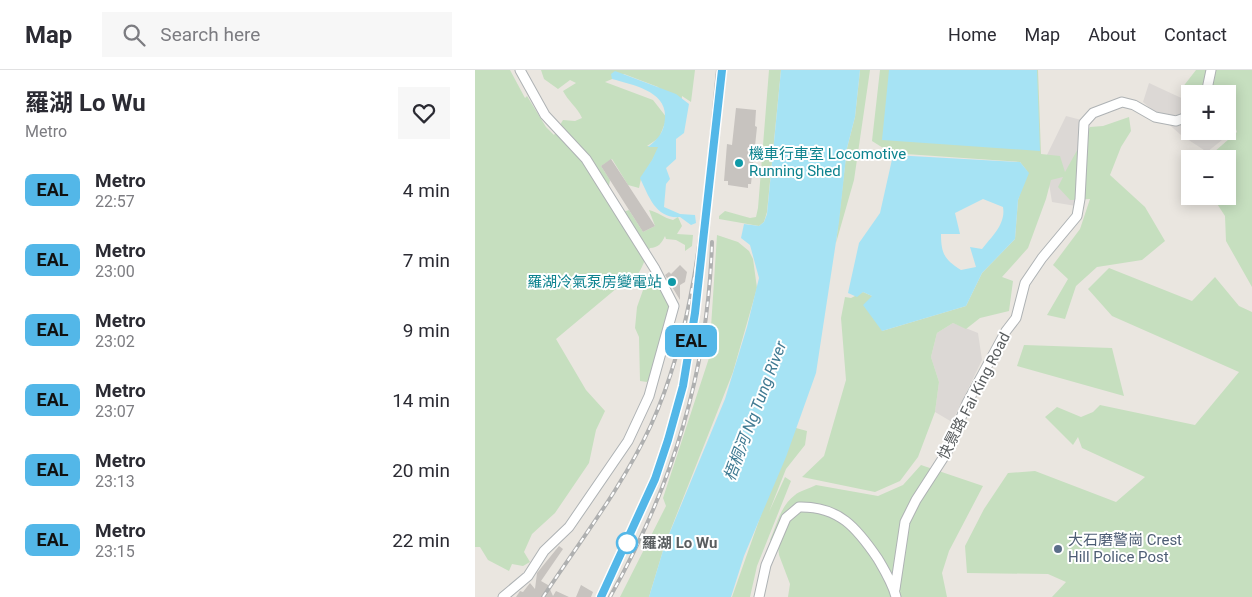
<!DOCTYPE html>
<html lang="en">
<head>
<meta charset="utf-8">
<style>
  :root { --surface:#fff; --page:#f7f7f7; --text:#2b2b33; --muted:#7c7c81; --line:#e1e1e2 }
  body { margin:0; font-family:Roboto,"Noto Sans SC",sans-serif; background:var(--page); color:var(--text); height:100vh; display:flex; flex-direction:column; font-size:19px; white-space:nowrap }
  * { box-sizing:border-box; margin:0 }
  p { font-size:16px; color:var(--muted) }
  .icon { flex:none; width:28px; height:28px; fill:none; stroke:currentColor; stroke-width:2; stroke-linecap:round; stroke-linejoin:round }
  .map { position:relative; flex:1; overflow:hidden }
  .sheet { display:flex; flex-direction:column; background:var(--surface); width:475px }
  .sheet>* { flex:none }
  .badge { padding:0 10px; border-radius:8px; font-size:18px; line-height:32px }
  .controls { position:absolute; left:706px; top:15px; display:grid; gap:10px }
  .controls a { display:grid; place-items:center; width:55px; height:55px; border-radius:0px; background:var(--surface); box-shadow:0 2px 12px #0003; font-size:25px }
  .map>.badge { position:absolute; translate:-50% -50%; box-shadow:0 0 0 2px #fff }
  .round { display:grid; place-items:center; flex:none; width:52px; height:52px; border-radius:0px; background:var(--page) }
  .headline { display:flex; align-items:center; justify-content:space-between; height:85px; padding:0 25px }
  h1 { font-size:24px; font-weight:700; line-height:38px }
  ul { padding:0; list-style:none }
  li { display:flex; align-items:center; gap:15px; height:70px; padding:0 25px }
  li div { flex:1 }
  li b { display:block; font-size:19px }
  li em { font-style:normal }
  li .badge { min-width:55px; font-weight:700; text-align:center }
  header { display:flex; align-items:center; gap:30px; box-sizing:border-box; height:70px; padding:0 25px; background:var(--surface); border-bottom:1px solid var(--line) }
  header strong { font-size:24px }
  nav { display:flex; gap:28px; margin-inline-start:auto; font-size:18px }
  .search { width:350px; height:45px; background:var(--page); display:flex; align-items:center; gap:12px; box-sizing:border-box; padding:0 18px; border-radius:0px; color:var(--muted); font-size:19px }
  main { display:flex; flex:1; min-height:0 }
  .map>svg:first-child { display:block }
  .industrial { fill:#dcd8d5 }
  .green { fill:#c6dfbf }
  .water { fill:#a6e3f4; fill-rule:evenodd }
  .building { fill:#c7c3bf }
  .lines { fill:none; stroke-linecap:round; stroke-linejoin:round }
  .street-casing { stroke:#aeb2b4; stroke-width:11 }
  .street { stroke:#fff; stroke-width:9 }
  .rail-casing { stroke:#afb0b0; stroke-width:4 }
  .rail { stroke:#fff; stroke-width:2; stroke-dasharray:5.5; stroke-linecap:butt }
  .line-casing { stroke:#fff; stroke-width:11 }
  .line { stroke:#53b7e8; stroke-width:8 }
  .culture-dot { fill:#0f9aa8; stroke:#fff; stroke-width:2 }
  .stop-dot { fill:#fff; stroke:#53b7e8; stroke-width:2.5 }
  .service-dot { fill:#5c6f8a; stroke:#fff; stroke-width:2 }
  .labels { text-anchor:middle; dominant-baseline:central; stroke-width:4; stroke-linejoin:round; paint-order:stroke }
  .culture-label { font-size:15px; fill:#0d838f; stroke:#fff; text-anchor:start }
  .street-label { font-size:15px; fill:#595d5f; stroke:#fff }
  .service-label { font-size:15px; fill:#4e5e75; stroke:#fff; text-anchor:start }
  .stop-label { font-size:15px; font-weight:bold; fill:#595d5f; stroke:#fff; text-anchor:start }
  .water-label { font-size:16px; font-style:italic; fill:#417b93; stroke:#fff }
</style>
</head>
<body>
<header>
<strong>Map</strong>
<div class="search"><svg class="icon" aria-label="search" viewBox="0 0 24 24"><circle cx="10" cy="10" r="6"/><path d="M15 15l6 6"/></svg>Search here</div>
<nav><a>Home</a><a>Map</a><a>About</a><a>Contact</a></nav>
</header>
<main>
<section class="sheet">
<div class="headline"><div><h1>羅湖 Lo Wu</h1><p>Metro</p></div><a class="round"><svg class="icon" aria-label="heart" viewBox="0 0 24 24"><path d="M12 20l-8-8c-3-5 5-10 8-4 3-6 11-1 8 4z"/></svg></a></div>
<ul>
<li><span class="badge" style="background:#53b7e8;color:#111">EAL</span><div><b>Metro</b><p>22:57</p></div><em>4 min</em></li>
<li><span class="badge" style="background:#53b7e8;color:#111">EAL</span><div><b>Metro</b><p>23:00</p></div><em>7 min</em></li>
<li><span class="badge" style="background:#53b7e8;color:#111">EAL</span><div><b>Metro</b><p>23:02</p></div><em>9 min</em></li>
<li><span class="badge" style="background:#53b7e8;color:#111">EAL</span><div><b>Metro</b><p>23:07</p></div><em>14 min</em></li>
<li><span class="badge" style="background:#53b7e8;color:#111">EAL</span><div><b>Metro</b><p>23:13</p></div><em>20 min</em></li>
<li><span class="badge" style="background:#53b7e8;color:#111">EAL</span><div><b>Metro</b><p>23:15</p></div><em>22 min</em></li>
</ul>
</section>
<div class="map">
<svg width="777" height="527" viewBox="0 0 777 527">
  <rect width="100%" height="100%" fill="#eae6e0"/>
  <path class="industrial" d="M674 13 715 32V61H751L752 66 732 82 706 65 668 32Z
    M591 46 614 52 607 137 577 132 570 89Z
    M478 253 503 263 507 290 477 352 460 342 464 312 456 287 462 263Z"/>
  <path class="green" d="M0 0H35L50 28 52 26 71 57 79 65 88 50 100 51 107 48C102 37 93 31 88 21L101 13 95 10 83 19 69 9 66 0H220L216 32 207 26 205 47 183 17 149 4 130 12 178 30 192 48 184 68 172 76 185 77 166 109 164 118 153 115 137 89 126 96 135 110 133 121 145 143 154 140 168 162 180 156 174 140C183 142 189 148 198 150L203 147 207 156 202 164 218 165 217 176 210 181V175L201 170 191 169 190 166C187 173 183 178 175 178 168 192 166 207 152 214L148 213 81 269 111 320 130 341 121 360 114 393 80 443 57 464 49 482 55 492 48 496 37 494 34 501 13 490 5 477H0Z
    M294 0H306L292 142 289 152 284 156 244 149V146L250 141 275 148 281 147 283 138Z
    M385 0H395L379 110 361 173 372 78 380 47Z
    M405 0H563L566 84 585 86 590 102 615 57 628 56 654 47 656 61 646 77 635 105 670 137 690 171 667 190 622 197 601 216 590 249 572 245 593 209 578 195 605 159 615 129 595 130 583 117 588 107 576 110 571 129 553 178 527 207 538 211 534 241 505 248 491 259 478 253 462 263 456 287 464 312 460 342 443 387 425 411 400 422 327 407 349 386 371 310 366 248 370 227 376 228 388 222 397 226 407 261 491 236 507 203 540 169 543 130 552 101 545 92 416 83 397 71Z
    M721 0H777V217L751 171 750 146 737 126H752V89H731L762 62 753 36 752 24H723L707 18Z
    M242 165 263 172 274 181 278 189 282 218 258 302 190 474 174 527H145L191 436 188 428 234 288Z
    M634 198 717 231 740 207 764 236 777 242V527H577L591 512 573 504 492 503 490 476 509 439 533 403 560 401 641 432 670 407 607 378 603 367 598 375 570 347 582 337 606 347 618 342 625 335 720 355 764 302 637 246 613 219Z
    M178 202 195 237 182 298 172 312 165 311 164 267 160 258 162 237 173 206Z
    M549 275 637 278 649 326 542 296Z
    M321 358 332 361 330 375 311 399 294 442 310 407 316 411 282 496 275 527H257L294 422Z
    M446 395 508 416 474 481 467 503 472 527H313L315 514 304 485 303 476 295 470C302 454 306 435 320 425 323 422 335 418 341 415L403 426 428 415Z"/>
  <path class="water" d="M306 0H385L380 47 372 78 364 152 341 303 311 387 269 486 256 527H174L190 474 250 329 272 257 284 208 275 175 266 168 269 154 284 156 289 152 292 144Z
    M414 0H562L565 81 407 70Z
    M140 1 201 24 214 34 209 63 201 69V89L191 98 195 109 191 114 189 137 205 144 220 145 221 153 216 155 205 147C181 149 174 127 165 108L177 90 183 77H173C184 68 189 62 190 48 192 21 158 15 137 9L136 4Z
    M418 85 545 92 554 103 543 130 540 169 507 203 491 236 407 261 388 235 397 226 388 222 382 227 373 223 384 173 405 143ZM508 129 528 137C531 154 517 166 507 179L495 177 501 197 486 200C470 190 466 184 466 164H485L480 143Z"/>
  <path class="building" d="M261 38 281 40 280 56 282 57 276 114H273V118L253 115V111H249L252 74 257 75Z
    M136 89 180 156 168 162 126 96Z
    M205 195 212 202 210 212 205 215V230L190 205 194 202 196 204Z
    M84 476 88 479 66 511 73 515 78 526 81 521 94 527H41L45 521 48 522 55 513 60 519 62 503Z
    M106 515 118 522 116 527H101Z"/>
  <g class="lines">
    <g class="street-casing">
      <path id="street" d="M731 24 736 0
        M420 519 430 452 441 430 472 382 492 333 531 261 541 248 550 213 567 188 602 146 605 129 609 53 618 43 647 32 659 35 680 47 701 51 715 46
        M28 527 53 506 69 481 94 457 153 371 174 326 199 236 180 199 111 89 70 45 45 0
        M284 527 291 495 311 448 324 437C364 436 382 458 403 489 410 501 418 514 421 527"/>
    </g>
    <use href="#street" class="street"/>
    <g class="rail-casing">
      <path id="rail" d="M68 527C105 471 148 416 176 355 225 248 231 115 243 0
        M126 527C147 485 168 442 184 398 206 335 219 270 225 204
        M135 527C198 415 233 301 237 172"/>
    </g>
    <use href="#rail" class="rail"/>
  </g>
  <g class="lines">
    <g class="line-casing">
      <path id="line" d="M126 527 180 409 193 370 208 316 220 243 247 0"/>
    </g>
    <use href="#line" class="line"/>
  </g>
  <g class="culture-dot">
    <circle cx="264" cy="93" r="5"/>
    <circle cx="197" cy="212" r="5"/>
  </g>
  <circle class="stop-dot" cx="152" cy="473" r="10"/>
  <circle class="service-dot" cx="583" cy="479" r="5"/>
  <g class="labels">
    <g class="culture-label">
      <text x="274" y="84">機車行車室 Locomotive<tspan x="274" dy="17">Running Shed</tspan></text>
      <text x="187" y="212" text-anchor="end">羅湖冷氣泵房變電站</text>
    </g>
    <g class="street-label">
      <text transform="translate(499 326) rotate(-63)">快景路 Fai King Road</text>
    </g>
    <g class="service-label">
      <text x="593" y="470">大石磨警崗 Crest<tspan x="593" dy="17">Hill Police Post</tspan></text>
    </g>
    <g class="stop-label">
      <text x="167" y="473">羅湖 Lo Wu</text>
    </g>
    <g class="water-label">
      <text transform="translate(280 341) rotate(-69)">梧桐河 Ng Tung River</text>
    </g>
  </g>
</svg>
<div class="controls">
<a>+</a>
<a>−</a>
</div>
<b class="badge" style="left:216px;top:271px;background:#53b7e8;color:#111">EAL</b>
</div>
</main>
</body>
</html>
